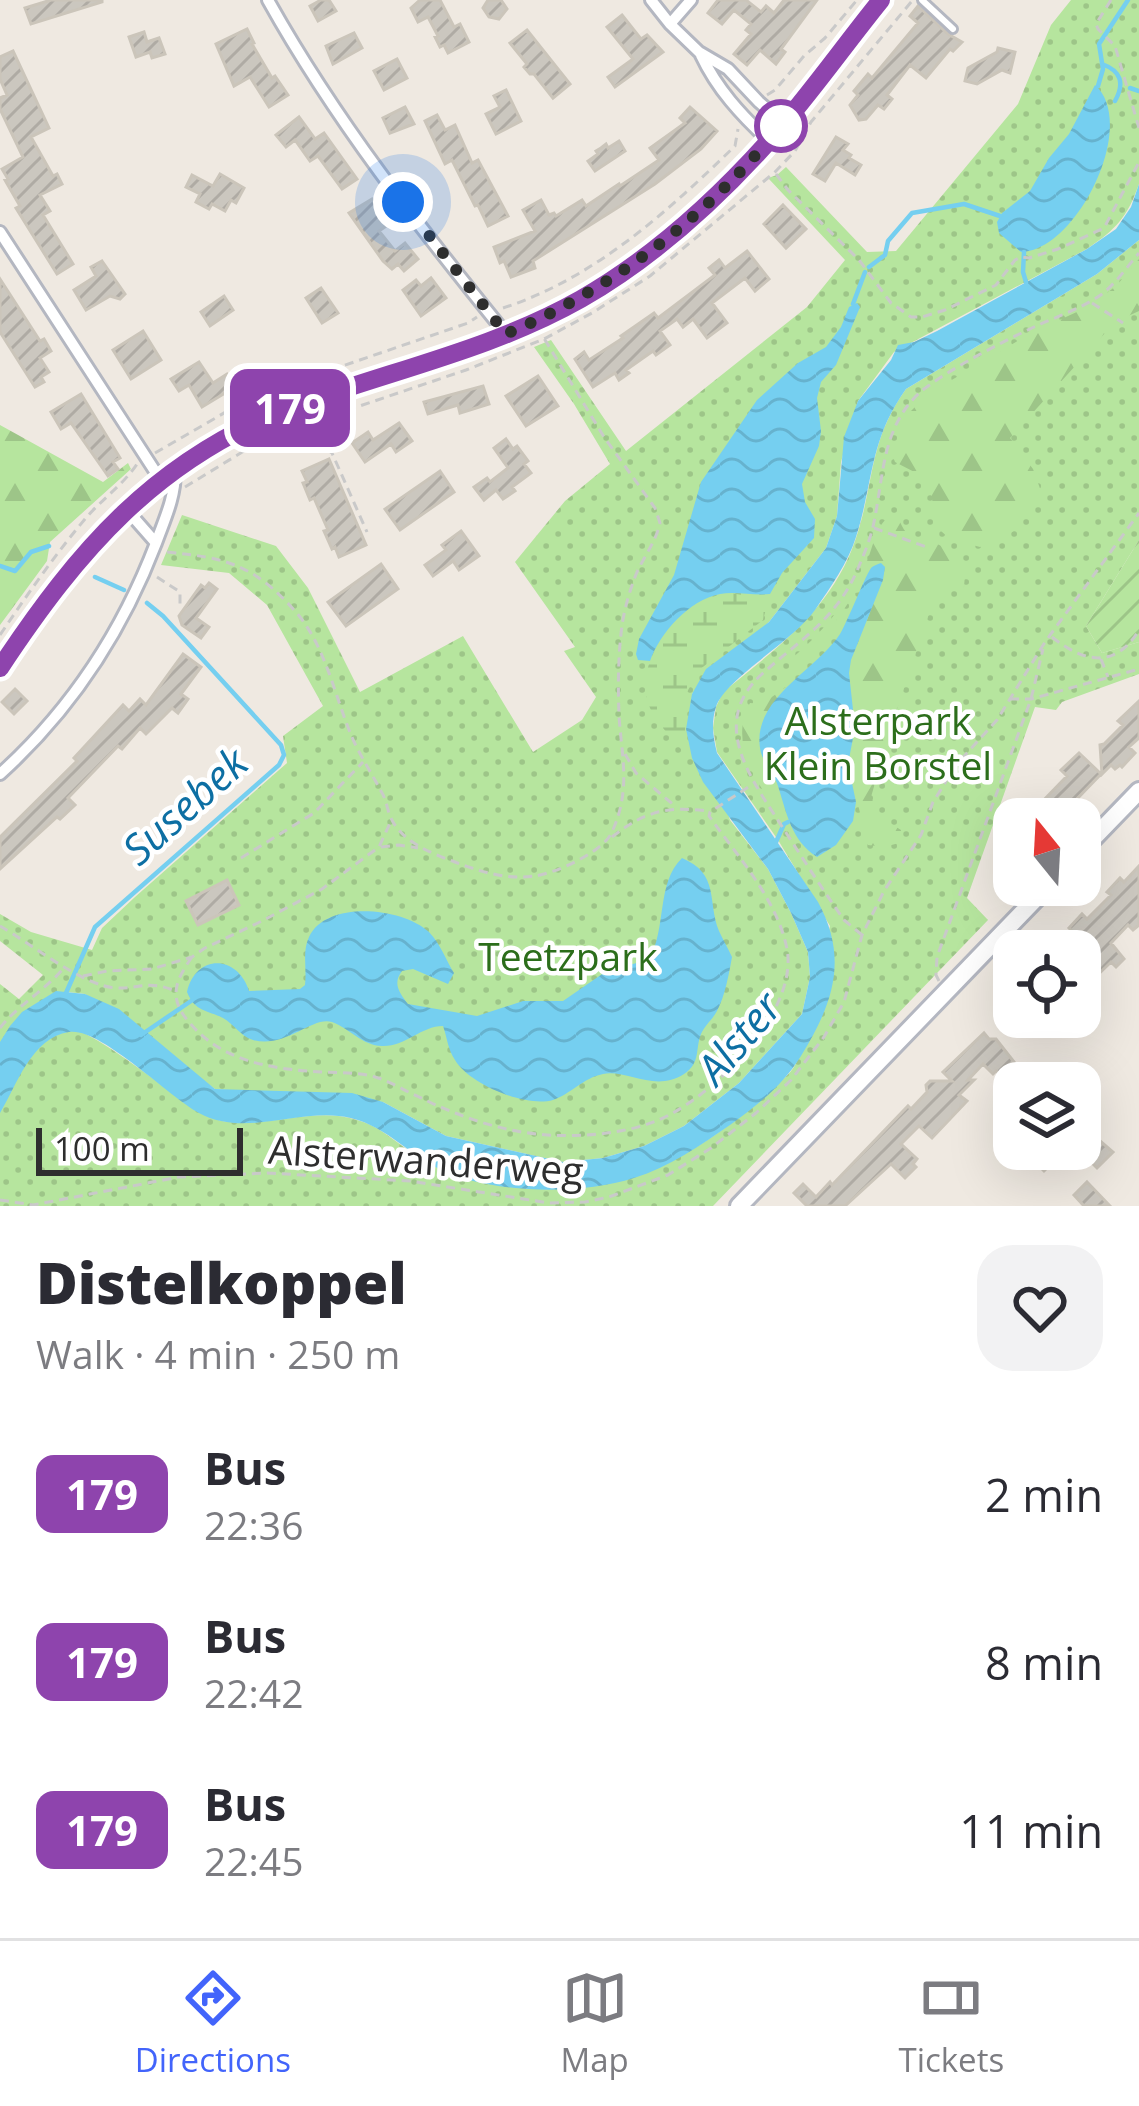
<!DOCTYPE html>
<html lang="en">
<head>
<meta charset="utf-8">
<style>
  :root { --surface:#fff; --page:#f2f2f3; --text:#2b2b33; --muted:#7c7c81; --line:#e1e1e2; --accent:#4264fb }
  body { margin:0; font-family:"Open Sans",sans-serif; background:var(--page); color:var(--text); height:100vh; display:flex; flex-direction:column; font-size:45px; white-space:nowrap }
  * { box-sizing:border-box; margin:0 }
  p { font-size:39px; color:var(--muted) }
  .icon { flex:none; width:66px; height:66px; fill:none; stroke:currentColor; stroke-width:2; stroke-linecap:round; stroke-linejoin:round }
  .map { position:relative; height:1206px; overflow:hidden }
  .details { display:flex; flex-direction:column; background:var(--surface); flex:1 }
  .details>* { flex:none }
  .badge { padding:0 24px; border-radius:18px; font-size:42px; line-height:78px }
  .needle { width:78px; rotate:342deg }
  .controls { position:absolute; left:993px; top:798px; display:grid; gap:24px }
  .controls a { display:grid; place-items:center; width:108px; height:108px; border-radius:24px; background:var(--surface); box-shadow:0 12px 48px #0002; font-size:60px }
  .scale { position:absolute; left:36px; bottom:30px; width:207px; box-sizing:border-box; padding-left:12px; border:6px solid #2e2e2e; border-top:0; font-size:33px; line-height:42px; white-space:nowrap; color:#2e2e2e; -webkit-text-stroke:9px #fff; paint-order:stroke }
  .you { position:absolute; width:60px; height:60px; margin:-30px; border:9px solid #fff; border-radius:50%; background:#1a73e8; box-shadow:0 0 0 18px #1a73e833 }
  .map>.badge { position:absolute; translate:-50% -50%; box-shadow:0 0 0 6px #fff }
  .round { display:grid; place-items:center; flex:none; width:126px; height:126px; border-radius:36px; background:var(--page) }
  .overview { display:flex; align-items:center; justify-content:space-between; height:204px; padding:0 36px }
  h1 { font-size:57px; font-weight:800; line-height:90px }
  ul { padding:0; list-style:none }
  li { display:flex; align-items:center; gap:36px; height:168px; padding:0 36px }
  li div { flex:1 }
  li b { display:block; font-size:45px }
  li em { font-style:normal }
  li .badge { min-width:132px; font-weight:700; text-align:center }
  .tab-bar { display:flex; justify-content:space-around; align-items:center; height:168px; border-top:3px solid var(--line); background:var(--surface); font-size:33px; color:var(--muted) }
  .tab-bar a { display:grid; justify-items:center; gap:6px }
  .tab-bar .active { color:var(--accent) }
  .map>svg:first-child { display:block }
  .grass { fill:url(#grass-dots) }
  .forest { fill:url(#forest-firs) }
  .wetland { fill:url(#wetland-marsh) }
  .garden { fill:url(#garden-furrows) }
  .water { fill:url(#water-waves) }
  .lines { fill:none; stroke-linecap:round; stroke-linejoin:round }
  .stream { stroke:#75cff0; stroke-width:4.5 }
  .building { fill:url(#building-hatch); stroke:#cbc5ba; stroke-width:3 }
  .service-casing { stroke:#b4b7c1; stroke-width:12 }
  .minor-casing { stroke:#b4b7c1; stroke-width:16 }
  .secondary-casing { stroke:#b4b7c1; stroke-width:22 }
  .path { stroke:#c9c9c9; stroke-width:3; stroke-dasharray:9 6; stroke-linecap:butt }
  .service { stroke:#fff; stroke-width:6 }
  .minor { stroke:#fff; stroke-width:10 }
  .secondary { stroke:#fff; stroke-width:16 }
  .line-casing { stroke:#fff; stroke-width:27 }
  .line { stroke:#8e44ad; stroke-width:18 }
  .walk { stroke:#2e2e2e; stroke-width:12; stroke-dasharray:0 21.6 }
  .stop-dot { fill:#fff; stroke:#8e44ad; stroke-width:6 }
  .labels { text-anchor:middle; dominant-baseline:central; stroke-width:9; stroke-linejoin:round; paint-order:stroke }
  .park-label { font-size:39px; fill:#2c6e1b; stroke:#fff }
  .street-label { font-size:39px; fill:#2e2e2e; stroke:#fff }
  .water-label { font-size:42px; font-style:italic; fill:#0d6fa3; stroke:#fff }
</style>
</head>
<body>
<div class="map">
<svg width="1139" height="1206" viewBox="0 0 1139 1206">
  <defs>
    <pattern id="grass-dots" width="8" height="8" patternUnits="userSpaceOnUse" patternTransform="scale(3)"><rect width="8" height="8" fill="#b6e59e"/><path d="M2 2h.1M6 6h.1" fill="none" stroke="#9dc588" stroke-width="1.8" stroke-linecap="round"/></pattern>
    <pattern id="forest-firs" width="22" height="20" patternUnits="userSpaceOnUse" patternTransform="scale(3)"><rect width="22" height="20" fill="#b6e59e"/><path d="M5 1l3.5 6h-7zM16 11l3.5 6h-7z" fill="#9dc588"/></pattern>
    <pattern id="wetland-marsh" width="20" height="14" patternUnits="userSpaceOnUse" patternTransform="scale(3)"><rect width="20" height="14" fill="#b6e59e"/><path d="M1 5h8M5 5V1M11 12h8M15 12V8" fill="none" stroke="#9dc588"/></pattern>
    <pattern id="garden-furrows" width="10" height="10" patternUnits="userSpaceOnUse" patternTransform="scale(3)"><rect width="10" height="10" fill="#b6e59e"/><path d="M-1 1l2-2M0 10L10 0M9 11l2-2" fill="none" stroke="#9dc588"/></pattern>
    <pattern id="water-waves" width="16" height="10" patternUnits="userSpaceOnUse" patternTransform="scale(3)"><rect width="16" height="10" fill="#75cff0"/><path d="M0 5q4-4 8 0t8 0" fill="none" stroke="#66b2ce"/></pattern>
    <pattern id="building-hatch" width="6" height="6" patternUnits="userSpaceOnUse" patternTransform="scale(3)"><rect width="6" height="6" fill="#cbc7bf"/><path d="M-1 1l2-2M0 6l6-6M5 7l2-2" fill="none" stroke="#afaba4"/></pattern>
  </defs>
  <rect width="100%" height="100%" fill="#efe9e1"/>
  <path class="grass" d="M1071 0H1139V184C1127 218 1116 229 1087 249L894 352 858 401 841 462 837 516 826 548 769 622 692 694 730 820 768 869 791 913 808 952 810 977 802 1014 739 1083 684 1126 644 1146 603 1158 563 1162 446 1136 383 1102 215 1089 85 994 67 992 84 1033C122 1053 154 1081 190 1104 200 1111 210 1118 222 1121 267 1129 312 1106 357 1120 379 1126 393 1140 411 1152 431 1166 454 1176 477 1181 585 1206 682 1172 761 1098 771 1089 787 1078 794 1067 800 1058 801 1042 803 1031 812 996 821 961 830 926L778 840 717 752 713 728 716 707 723 692C777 648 833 608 856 538 875 481 868 442 906 389L1097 274 1139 240V540L1086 626 1102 653 1139 642V674L1062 702 1056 710 1035 707 967 898 988 920 713 1206H0V984L19 999 43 975 0 941V914L31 932 92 950 102 928 135 897 287 763 283 736 323 706 267 605 229 573 161 565 182 515 276 546 308 588 360 692 463 636 533 752 582 720 596 697 564 651 575 647 515 562 565 501 610 464 574 404 534 347 551 340 626 451 807 307 845 260 768 178 777 175 786 167 867 252 896 251 1018 104 1051 25Z"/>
  <path class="forest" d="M1139 259V311L1115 322 1010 438 1033 469 1042 494 1015 530 999 541 980 547 950 539 941 531 934 519 931 486 924 477 895 462 892 454 906 416 928 394 1031 333 1092 305 1117 285Z
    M0 425 103 482 128 463 131 469 50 542 47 561 0 625Z
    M887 518 900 522C910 544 917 537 937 544 948 548 957 555 966 562L964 587 936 593 893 721 871 797 880 817 901 830 899 843 884 847 868 845 848 764 855 728 849 672 851 660 883 580 885 567 881 563 869 570 861 592 855 593 825 637 800 659H791C821 634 845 605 863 570 872 554 874 530 887 518Z
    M800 677 785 690 766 763 777 780 787 816H780C757 782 728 744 750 703L762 704Z"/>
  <path class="wetland" d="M730 593 749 596 770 594 763 620 699 670 686 694 685 731 689 748 681 749C671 736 652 719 648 702 634 657 684 597 730 593Z"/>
  <path class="garden" d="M1139 540V642L1102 653 1086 626Z"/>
  <path class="water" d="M1095 85C1139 124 1077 251 1021 252L999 233 997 222 1002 213 1030 191 1049 158 1069 134Z
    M1139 184V240L1097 274 906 389C869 441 874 480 856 537 848 563 830 588 815 610 793 641 724 680 716 707 711 722 713 737 717 753L818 902C849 959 833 1004 801 1056 783 1085 758 1105 730 1125 701 1145 669 1167 634 1178 581 1195 498 1194 446 1172 412 1158 388 1127 351 1118 301 1106 247 1139 199 1113 168 1096 100 1027 69 1032 31 1038 17 1085 0 1113V1042L10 1026 22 1012 56 991 85 994 119 1009 215 1089 352 1093 383 1102 446 1136 563 1162 603 1158 644 1146 684 1126 739 1083 802 1014 810 977 808 952 791 913 768 869 703 782 692 758 686 729 692 694 706 669 769 622 826 548 837 516 844 437 858 401 891 360 898 345 914 342 937 331 1087 249 1116 229 1131 207Z
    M857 303 860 307 836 365 821 382 817 398 821 431 819 446 802 484 805 502 815 519 814 538 782 573 770 594C754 596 736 591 720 594 689 600 660 633 650 661L638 660 636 654 639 639 674 575 701 482 757 400 798 363 826 347 841 327 849 307Z
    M881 563 885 567 883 580 851 660 849 673 855 728 848 764 856 802 853 821 836 845 817 857C791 840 787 814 778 786 774 774 765 765 761 753 748 700 816 671 840 634 848 621 867 571 872 567 875 565 878 564 881 563Z
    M682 858C720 874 707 901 719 931 723 940 728 948 732 957 729 974 725 996 717 1011 713 1019 705 1025 701 1034 695 1049 701 1063 684 1074 655 1093 626 1069 603 1074 583 1078 571 1094 553 1100 526 1108 469 1084 455 1060 448 1050 447 1037 443 1026 421 1026 405 1047 382 1046 363 1046 349 1028 332 1022 312 1016 285 1049 253 1040 240 1036 234 1024 223 1018 207 1010 195 1012 187 992 196 953 238 955 249 991L300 989 305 985C307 969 302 951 309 937 326 900 402 907 429 932 440 943 446 960 454 973L448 984 413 969 402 971C392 984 400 993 408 1004L477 1016 523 1001H563L608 970 649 960C667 928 656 883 682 858Z"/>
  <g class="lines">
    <path class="stream" d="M1102 64C1121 71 1125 83 1115 101
      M1098 86 1103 69 1099 44 1128 0
      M1130 88 1139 91
      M1024 252 1023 272 1026 282
      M869 267 885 255 888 241 912 213 964 204 1000 216
      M853 304 865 272
      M0 566 15 571 31 552 49 546
      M95 577 124 590
      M776 842 784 824 788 822
      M66 993 95 927 279 765 284 755 281 745 163 616 147 603
      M141 1035 191 1001"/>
  </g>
  <path class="building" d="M51 0H102V2L31 24 25 8Z
    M321 0H329L336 11 318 21 310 6Z
    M420 0H440L454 27 460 24 469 42 448 53 444 45 440 47 435 37 438 36 428 17 418 22 411 8Z
    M488 0H501L507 9 499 19 489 17 483 8Z
    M718 0H746L761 12 766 6 774 13 784 0H817L781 49 785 52 776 64 760 50 747 65 734 54 751 34 746 30 751 24 734 10 722 24 708 13Z
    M918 6 948 34 962 42 953 51 950 49 926 78 910 65 887 95 892 99 884 109 878 105 866 119 859 120 850 105 858 95 854 91 868 74 872 78 918 23 910 16Z
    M622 15 641 39 647 35 663 52 615 87 608 77 633 59 607 27Z
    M247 29 254 43 252 44 272 78 275 76 288 95 269 107 250 77 234 86 216 44Z
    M527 30 570 84 553 98 534 74H530L524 67 527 64 510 43Z
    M144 32 147 42 159 38 165 54 152 58 150 52 136 57 129 37Z
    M354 33 362 48 333 64 326 46Z
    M998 48 1015 52 1010 73 1002 70 977 84 965 81 968 68 997 52Z
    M13 51 49 128 31 137 53 176 57 174 62 184 40 195 50 211 43 215 73 264 57 274 16 208 20 206 5 180 8 179 2 169 23 157 0 109V98L7 95 0 79V57Z
    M397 59 407 78 384 90 374 71Z
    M506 90 521 121 496 134 486 114 500 107 494 96Z
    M405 107 414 124 390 133 383 118Z
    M690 107 717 131 701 149 655 184 533 261 535 268 511 277 504 261 500 263 494 247 535 231 523 210 541 200 549 215 554 213 556 216 582 200 586 206 619 184 620 186 659 160 650 148 685 123 680 118Z
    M437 115 445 130 455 125 472 163 478 160 508 216 488 226 478 205 475 206 452 160 445 164 425 121Z
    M299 117 315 139 324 133 357 179 342 189 318 156 310 161 295 140 286 147 276 135Z
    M836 137 848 144 843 150 851 155 849 158 861 165 855 175 836 163 825 181 813 174Z
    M619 141 625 151 595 171 588 161 598 154 596 151 601 148 606 144 608 148Z
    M220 174 244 188 236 203 231 200 225 211 212 204 209 209 196 202 200 194 186 187 192 175 213 186Z
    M372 199 389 224 379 231 395 251 405 243 418 259 404 271 398 264 392 269 383 261 349 213Z
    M783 205 806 229 786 248 764 224Z
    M747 251 769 279 755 291 745 278 712 303 727 323 707 338 693 319 683 327 677 319 660 331 670 345 656 355 653 351 626 370 629 373 619 380 615 373 593 387 575 359 584 352 589 360 623 338 621 336 654 313 658 318 715 275 709 268 719 260 725 268Z
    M102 261 125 294 120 299 110 296 86 310 74 290 96 276 91 267Z
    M431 278 446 298 421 316 403 290 416 280 421 286Z
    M0 279 40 341 44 339 51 351 40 358 49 372 41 377 44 382 35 387 0 332Z
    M321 288 338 313 322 323 306 298Z
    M224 296 233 310 210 326 201 312Z
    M143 331 161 360 131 379 113 350Z
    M199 362 213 383 227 374 235 387 202 407 189 385 179 391 171 379Z
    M538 376 558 406 526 426 506 396Z
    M483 386 489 404 460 413 458 405 428 414 424 402Z
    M81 394 120 458 113 462 118 469 108 476 71 423 61 429 51 412Z
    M399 423 412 441 396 452 391 444 365 462 352 443 368 432 373 440Z
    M506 439 513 449 517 446 528 461 524 464 531 473 512 487 515 491 503 499 496 490 484 500 474 487 487 478 490 482 508 468 494 448Z
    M329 459 366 545 339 557 335 547 332 549 324 531 328 530 314 498 310 500 303 483 307 482 302 471Z
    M440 471 454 492 400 530 385 509Z
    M461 531 479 556 459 570 453 561 433 576 425 565 446 550 442 545Z
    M381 564 398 589 346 626 328 602Z
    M209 583 217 589 196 618 209 627 201 638 182 625 179 616 201 585 205 588Z
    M183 654 201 667 181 694 188 699 178 713 172 708 146 734 140 728 122 749 118 746 68 798 75 805 60 819 57 817 0 869V837L77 761 74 758 123 705 129 711 140 699 146 705Z
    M15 689 27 701 14 714 2 702Z
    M1139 701V738L1129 747 1135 753 1122 767 1120 765 1115 769 1111 765 1102 774 1100 745 1104 744 1123 725 1118 721Z
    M1079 753 1101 774 1074 802 1080 807 1068 819H1043L1036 812V808L1067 776 1061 770Z
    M1139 866V925L1133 930 1128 925 1111 943 1124 959 1116 967 1111 962 1080 992V947L1084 943 1069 928 1082 914 1087 919 1111 895 1107 892 1120 878 1124 882Z
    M227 880 239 905 198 925 186 901Z
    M984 1033 989 1039H996L1014 1062 1001 1075 996 1071 993 1074 983 1064 968 1080H974L959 1095 967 1101 932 1138 919 1126 901 1144 917 1159 913 1164 916 1167 905 1178 891 1164 845 1206H807L794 1193 803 1184 816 1197 830 1182 832 1185 908 1106 911 1109 927 1092 926 1085 930 1081H952L943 1072Z
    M1085 1128 1113 1152 1097 1168 1080 1151V1134Z
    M1047 1149H1066L1044 1171 1035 1162Z
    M1087 1182 1110 1206H1084L1074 1195Z"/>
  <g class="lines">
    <g class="service-casing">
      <path id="service" d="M922 0 953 29"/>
    </g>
    <g class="minor-casing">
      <path id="minor" d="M268 0C335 120 420 228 506 334
        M651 0 670 24 699 52 728 69 759 102 783 123
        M670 24 691 0
        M701 55C717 89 741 115 769 141
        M0 232 160 479
        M127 510 156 543
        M0 774C71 710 122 632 156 543 165 518 175 498 175 471"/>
    </g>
    <g class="secondary-casing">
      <path id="secondary" d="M0 668C79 548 155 461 292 407 388 370 490 349 581 298 708 227 792 111 881 0
        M1080 852 1139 791
        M739 1206 1049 885"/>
    </g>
    <path class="path" d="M1111 0 1096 24 1098 29 1115 46 1139 128
      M767 95 775 90 804 56 825 38 857 0
      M776 174 788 190 859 260 891 303 911 317H922L945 310 996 285 1015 260 1021 257 1029 258 1058 249 1104 228 1139 162
      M1092 303 1123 323
      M503 308C595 278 667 212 735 146L738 129
      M283 440 321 446 332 453 367 532
      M155 453 231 409 284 386 468 323 477 317
      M185 487 244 451 280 433 466 370 544 339 592 313 650 276 775 172 795 151 811 122 912 1
      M874 528 929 548
      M167 552C226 558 253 564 295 611 325 645 334 693 351 735 359 754 371 772 381 791 386 799 387 808 390 816 401 842 431 853 455 862 481 872 507 880 535 876 556 873 603 852 612 832 631 790 622 759 619 716 618 689 618 661 621 634 623 613 629 592 637 572 645 555 656 541 660 523L655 508 604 437 542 335
      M157 577 180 592V609
      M0 635C27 595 54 556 85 519 101 500 123 485 137 464
      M1052 637C1083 662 1115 670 1139 630
      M1101 659 1108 677
      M1010 699H1031L1139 669
      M625 754 636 773 676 807
      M612 837C645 811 667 806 708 811
      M381 847 399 845 418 848
      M241 858 314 813 363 762
      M0 926C30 943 84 987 117 988 140 989 146 980 173 990
      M862 935 844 920C823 890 803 859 783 828 753 781 707 724 762 674 801 639 838 618 859 566 865 552 871 537 874 522 884 474 882 423 924 389 953 367 1002 342 1036 326 1058 316 1083 308 1102 294 1116 283 1127 267 1139 253
      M192 957C175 981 168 998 189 1022 222 1062 272 1069 321 1072 339 1073 358 1072 375 1077 390 1081 403 1090 417 1096 457 1116 502 1132 547 1135 582 1137 623 1134 656 1121 710 1100 799 1013 787 949 777 899 738 857 709 816L710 812 753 784
      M83 976 107 971 152 969 192 957 205 948 262 921 322 889 379 847 391 821
      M939 981 936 975 937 957 1031 699 1043 649
      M0 1028C18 1005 44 991 63 969
      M0 1200 33 1205 179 1177 267 1173 410 1181 549 1203 585 1202 609 1197 668 1175 711 1148 756 1113 791 1080 824 1037 844 1002 862 935 884 891 921 835 933 802 957 764 997 720 1045 642 1139 513"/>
    <use href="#service" class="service"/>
    <use href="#minor" class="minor"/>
    <use href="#secondary" class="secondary"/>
  </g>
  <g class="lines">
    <g class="line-casing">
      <path id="line" d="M0 668C78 550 156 459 292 407 388 371 491 350 581 299 651 259 714 202 768 142 808 97 843 47 881 0"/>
    </g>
    <use href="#line" class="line"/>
    <path class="walk" d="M403 202 506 334C614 288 709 215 783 123L781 126"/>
  </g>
  <circle class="stop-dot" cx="781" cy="126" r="24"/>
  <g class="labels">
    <g class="park-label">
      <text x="878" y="719">Alsterpark<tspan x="878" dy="45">Klein Borstel</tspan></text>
      <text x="568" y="955">Teetzpark</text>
    </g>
    <g class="street-label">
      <text transform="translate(426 1159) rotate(4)">Alsterwanderweg</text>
    </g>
    <g class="water-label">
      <text transform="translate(184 805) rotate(-42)">Susebek</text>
      <text transform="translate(738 1037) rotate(-50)">Alster</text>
    </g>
  </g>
</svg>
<div class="controls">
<a><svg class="needle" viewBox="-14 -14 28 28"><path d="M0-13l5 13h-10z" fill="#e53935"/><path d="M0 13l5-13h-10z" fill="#7c7c81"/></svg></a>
<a><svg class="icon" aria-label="locate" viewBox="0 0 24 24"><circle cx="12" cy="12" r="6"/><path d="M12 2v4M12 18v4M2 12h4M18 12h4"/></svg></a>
<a><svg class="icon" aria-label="layers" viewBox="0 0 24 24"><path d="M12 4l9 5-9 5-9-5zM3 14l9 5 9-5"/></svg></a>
</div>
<div class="scale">100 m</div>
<div class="you" style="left:403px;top:202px"></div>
<b class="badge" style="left:290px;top:408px;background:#8e44ad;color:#fff">179</b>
</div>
<section class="details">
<div class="overview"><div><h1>Distelkoppel</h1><p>Walk · 4 min · 250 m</p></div><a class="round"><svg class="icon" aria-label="heart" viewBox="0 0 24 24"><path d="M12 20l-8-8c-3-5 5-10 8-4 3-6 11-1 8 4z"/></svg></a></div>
<ul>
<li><span class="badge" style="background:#8e44ad;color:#fff">179</span><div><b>Bus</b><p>22:36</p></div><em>2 min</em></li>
<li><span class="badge" style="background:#8e44ad;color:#fff">179</span><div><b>Bus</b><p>22:42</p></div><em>8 min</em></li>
<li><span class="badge" style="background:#8e44ad;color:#fff">179</span><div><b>Bus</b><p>22:45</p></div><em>11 min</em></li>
</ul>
</section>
<nav class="tab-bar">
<a class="active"><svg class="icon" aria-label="directions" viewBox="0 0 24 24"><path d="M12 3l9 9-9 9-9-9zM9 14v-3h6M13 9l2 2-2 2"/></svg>Directions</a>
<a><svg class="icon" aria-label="map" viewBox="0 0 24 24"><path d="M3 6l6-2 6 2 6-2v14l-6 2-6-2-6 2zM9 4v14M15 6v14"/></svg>Map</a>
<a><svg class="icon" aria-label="tickets" viewBox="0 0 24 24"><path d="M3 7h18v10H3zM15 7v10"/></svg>Tickets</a>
</nav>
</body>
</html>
